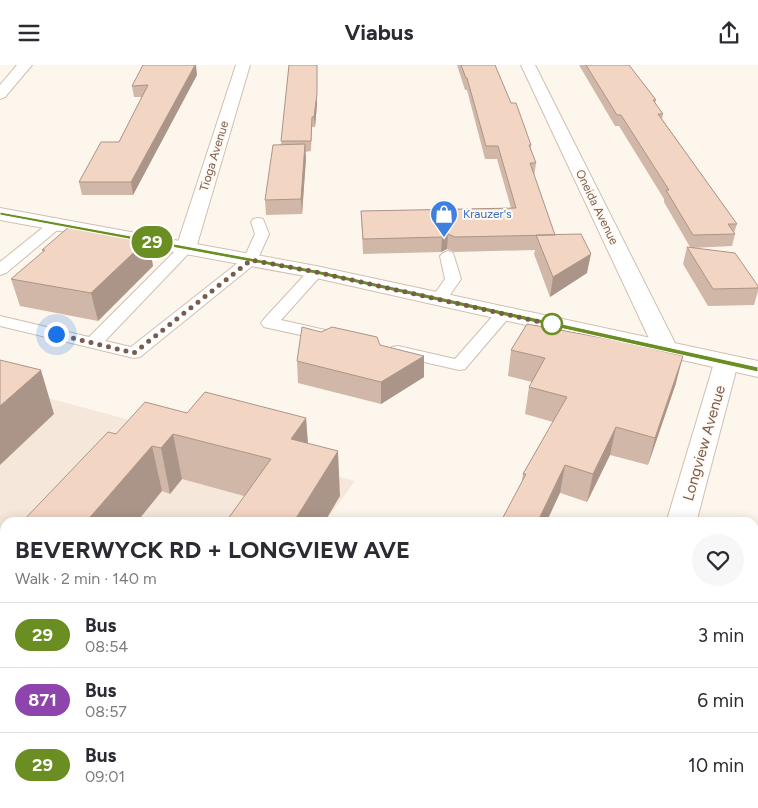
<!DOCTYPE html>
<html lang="en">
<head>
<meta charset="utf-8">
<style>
  :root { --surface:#fff; --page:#f7f7f7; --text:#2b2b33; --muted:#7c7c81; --line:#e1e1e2 }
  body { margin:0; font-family:Figtree,sans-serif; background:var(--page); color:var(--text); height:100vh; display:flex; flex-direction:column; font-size:19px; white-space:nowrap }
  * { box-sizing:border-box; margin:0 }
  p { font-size:16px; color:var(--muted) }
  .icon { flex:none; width:28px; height:28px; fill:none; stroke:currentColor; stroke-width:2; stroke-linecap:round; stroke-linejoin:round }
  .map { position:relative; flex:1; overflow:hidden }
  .details { position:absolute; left:0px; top:452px; width:759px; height:291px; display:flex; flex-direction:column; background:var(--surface); border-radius:15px 15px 0 0; box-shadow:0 2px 12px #0003 }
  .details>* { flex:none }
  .badge { padding:0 10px; border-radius:16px; font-size:18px; line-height:32px }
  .you { position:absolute; width:25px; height:25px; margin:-12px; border:4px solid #fff; border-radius:50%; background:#1a73e8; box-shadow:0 0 0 8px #1a73e833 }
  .map>.badge { position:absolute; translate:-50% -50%; box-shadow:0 0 0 2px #fff }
  .round { display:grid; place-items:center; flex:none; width:52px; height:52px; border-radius:26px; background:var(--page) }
  .overview { display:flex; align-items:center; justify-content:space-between; height:85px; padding:0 15px }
  h1 { font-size:24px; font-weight:700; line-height:38px }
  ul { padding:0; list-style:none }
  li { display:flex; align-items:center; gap:15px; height:65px; padding:0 15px; border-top:1px solid var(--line) }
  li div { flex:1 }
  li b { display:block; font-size:19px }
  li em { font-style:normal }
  li .badge { min-width:55px; font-weight:700; text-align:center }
  header { display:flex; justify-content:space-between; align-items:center; height:65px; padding:0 15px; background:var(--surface); font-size:22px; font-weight:700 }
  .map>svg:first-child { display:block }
  .residential { fill:#f5e8da }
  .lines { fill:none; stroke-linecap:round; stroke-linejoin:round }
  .service-casing { stroke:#d1beb0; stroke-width:2 }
  .minor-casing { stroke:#d1beb0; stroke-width:2 }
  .tertiary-casing { stroke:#d1beb0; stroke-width:2 }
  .path { stroke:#d9b8a5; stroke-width:4.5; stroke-dasharray:2 5; stroke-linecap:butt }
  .service { fill:#fff; fill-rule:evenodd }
  .minor { fill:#fff; fill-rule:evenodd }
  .tertiary { fill:#fff; fill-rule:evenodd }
  .wall { fill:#d1b7a8 }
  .shaded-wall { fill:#aa9588 }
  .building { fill:#f3d5c3; stroke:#aa9588 }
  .line { fill:#6b8e23; stroke:#fff }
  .walk { stroke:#7a5c4d; stroke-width:5; stroke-dasharray:0 9 }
  .stop-dot { fill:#fff; stroke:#6b8e23; stroke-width:2.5 }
  .labels { text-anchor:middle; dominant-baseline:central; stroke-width:4; stroke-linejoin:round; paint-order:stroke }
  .far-street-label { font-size:12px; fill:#7a5c4d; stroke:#fffaf3 }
  .far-shop-label { font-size:12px; fill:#366cbe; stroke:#fffaf3; text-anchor:start }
  .street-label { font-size:15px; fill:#7a5c4d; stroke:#fffaf3 }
</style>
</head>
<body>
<header><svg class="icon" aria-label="menu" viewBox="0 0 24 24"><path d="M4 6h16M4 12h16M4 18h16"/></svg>Viabus<svg class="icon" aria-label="share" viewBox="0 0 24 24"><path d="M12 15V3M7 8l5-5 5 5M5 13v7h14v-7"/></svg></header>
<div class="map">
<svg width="758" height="743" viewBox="0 0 758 743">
  <rect width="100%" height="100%" fill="#fdf6ec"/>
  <path class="residential" d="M0 320 355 416 325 457 5 458V739H128L125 743H0Z"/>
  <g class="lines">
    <g class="service-casing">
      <path id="service" d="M258 153 263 154 269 169 256 198 140 292 134 293 0 261V251L89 272 181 180H191L194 183 191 186 105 276 131 282 244 193 255 169 251 157 253 154Z
        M56 155 61 156 63 159 61 162 6 208 0 210V197L51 156Z
        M448 186 453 188 461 214 445 237H433L431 234 445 214 440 191 443 188Z
        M316 202 322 204 324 207 281 255 334 267 337 271 334 275 328 276 264 262 261 258 264 254 310 204Z
        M504 244 510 245 512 249 465 304 459 305 398 291 392 290 389 286 392 282 398 281 455 294 498 245Z"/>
    </g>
    <g class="minor-casing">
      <path id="minor" d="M17 0H32L5 32 0 34V20Z
        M236 0H250L196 183 193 187 186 189 179 187 176 183Z
        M521 0H535L678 284 675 289 666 291 657 289 654 284Z
        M726 291 735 293 738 298 696 458H666L714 298 717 293Z
        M580 739H620L619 743H579Z"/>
    </g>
    <g class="tertiary-casing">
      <path id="tertiary" d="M0 143 316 201 758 296V312L316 213 0 155Z"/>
    </g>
    <path class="path" d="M0 714 5 708"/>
    <use href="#service" class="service"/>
    <use href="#minor" class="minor"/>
    <use href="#tertiary" class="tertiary"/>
  </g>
  <path class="wall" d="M289 0H317V39L315 62H312L311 86 305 87 306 93 302 149 266 150 265 135 281 79Z
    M457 0H495L511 38 531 80V84L536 98 534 112 555 170 587 208 550 232 534 189 535 185 454 187 447 184 441 187 363 189 361 146 511 143 497 94H485L467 25H465Z
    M579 0H629L656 35 655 38 663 49 662 54 737 159 734 168 735 169 732 181 692 183 758 221V226L754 240 708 241 683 199 687 182H690L664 137V134L619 61H615Z
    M197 10 133 130H82L79 117 119 77 142 32H134L132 21Z
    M148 174 153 201 98 256 20 241 11 214 43 188 42 185Z
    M321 267 424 291V312L381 339 298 318 297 296Z
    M511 285 676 318 648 400 610 390 587 437 522 415 523 409 553 357 525 349 529 322 532 317 508 311Z
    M187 348 306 353 308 378 340 431H244L182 414 170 429 162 426 116 369Z
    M757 565H758V743H742L736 741 737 739H754V643L755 638H754V573Z
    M38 739H132L130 743H40Z
    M439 739H462L461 743H448Z"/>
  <path class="shaded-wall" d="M195 0H196L197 10 133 130 131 117Z
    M317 0V39L315 62 314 52Z
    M305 79 306 93 302 149 301 134Z
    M448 169 447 184 441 187 442 172Z
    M148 174 153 201 98 256 91 228Z
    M591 189 587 208 550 232 553 212Z
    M424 291V312L381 339V317Z
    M683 291 676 318 648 400 655 373Z
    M41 305 54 349 0 400V341Z
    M306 353 309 397 291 374Z
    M616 362 610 390 587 437 593 409Z
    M173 369 182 414 170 429 161 383Z
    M152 381 162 426 136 458H85Z
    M338 386 340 431 324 458H293Z
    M565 400 560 428 546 458H537Z
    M5 566V635L0 642V571Z
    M92 739H132L130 743H94Z
    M459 739H462L461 743H459Z"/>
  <path class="building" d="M143 0H195L131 117H79L101 77H119L148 20 132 21Z
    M289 0H317V29L314 52H312L311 76H281Z
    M461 0H495L511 38H516L531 80H529L536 98H530L555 170 455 172 448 169 442 172 363 174 361 146 516 143 498 81H486L467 13H466Z
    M586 0H629L656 35H653L663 49H658L737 159H728L735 169 693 170 666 125H669L621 50H617Z
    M305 79 301 134 265 135 273 80Z
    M70 161 148 174 91 228 11 214 45 185H42Z
    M581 169 591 189 553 212 536 170Z
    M687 182 735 188 758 221V223L713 224Z
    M527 259 620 276 683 291 655 373 616 362 593 409 565 400 538 456 541 458H500L526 409H523L567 332 529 322 545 293 511 285Z
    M302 262 321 267 332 262 377 272 380 280 424 291 381 317 297 296Z
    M0 295 41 305 0 341Z
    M205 327 306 353 291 374 338 386 293 458H225L271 394 173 369 161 383 152 381 85 458H21L108 367 116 369 145 337 187 348Z
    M5 484V566L0 571V490Z
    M757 565H758V614L754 612V587Z
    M758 656V743H752L753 739H754L755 723 754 722V680Z"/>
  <path class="line" d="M0 147 316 205 758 302V307L316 209 0 150Z"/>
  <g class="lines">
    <path class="walk" d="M56 269 134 288 251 195 316 207 558 261 552 259"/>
  </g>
  <defs>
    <g id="shop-pin" transform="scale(1.4375)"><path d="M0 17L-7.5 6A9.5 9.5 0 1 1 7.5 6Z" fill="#3f7fe0" stroke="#fffaf3"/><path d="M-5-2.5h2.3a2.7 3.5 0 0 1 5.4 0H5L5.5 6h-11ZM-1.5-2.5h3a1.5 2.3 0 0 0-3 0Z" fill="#fff"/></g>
  </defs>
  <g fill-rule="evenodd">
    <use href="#shop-pin" x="444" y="149"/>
  </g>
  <circle class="stop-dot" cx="552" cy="259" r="10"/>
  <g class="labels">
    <g class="far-street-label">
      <text transform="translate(214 91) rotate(-73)">Tioga Avenue</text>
      <text transform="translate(597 142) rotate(64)">Oneida Avenue</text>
    </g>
    <g class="far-shop-label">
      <text x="463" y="149">Krauzer's</text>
    </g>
    <g class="street-label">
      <text transform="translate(704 378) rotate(-74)">Longview Avenue</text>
    </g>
  </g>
</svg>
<div class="you" style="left:56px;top:269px"></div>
<b class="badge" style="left:152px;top:177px;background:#6b8e23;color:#fff">29</b>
<section class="details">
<div class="overview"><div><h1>BEVERWYCK RD + LONGVIEW AVE</h1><p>Walk · 2 min · 140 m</p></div><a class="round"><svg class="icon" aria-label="heart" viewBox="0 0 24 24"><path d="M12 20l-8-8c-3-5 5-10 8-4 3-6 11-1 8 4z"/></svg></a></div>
<ul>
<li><span class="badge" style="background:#6b8e23;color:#fff">29</span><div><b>Bus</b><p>08:54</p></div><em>3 min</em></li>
<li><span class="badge" style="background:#8e44ad;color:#fff">871</span><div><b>Bus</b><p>08:57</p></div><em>6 min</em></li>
<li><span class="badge" style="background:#6b8e23;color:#fff">29</span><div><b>Bus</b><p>09:01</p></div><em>10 min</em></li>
</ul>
</section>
</div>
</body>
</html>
